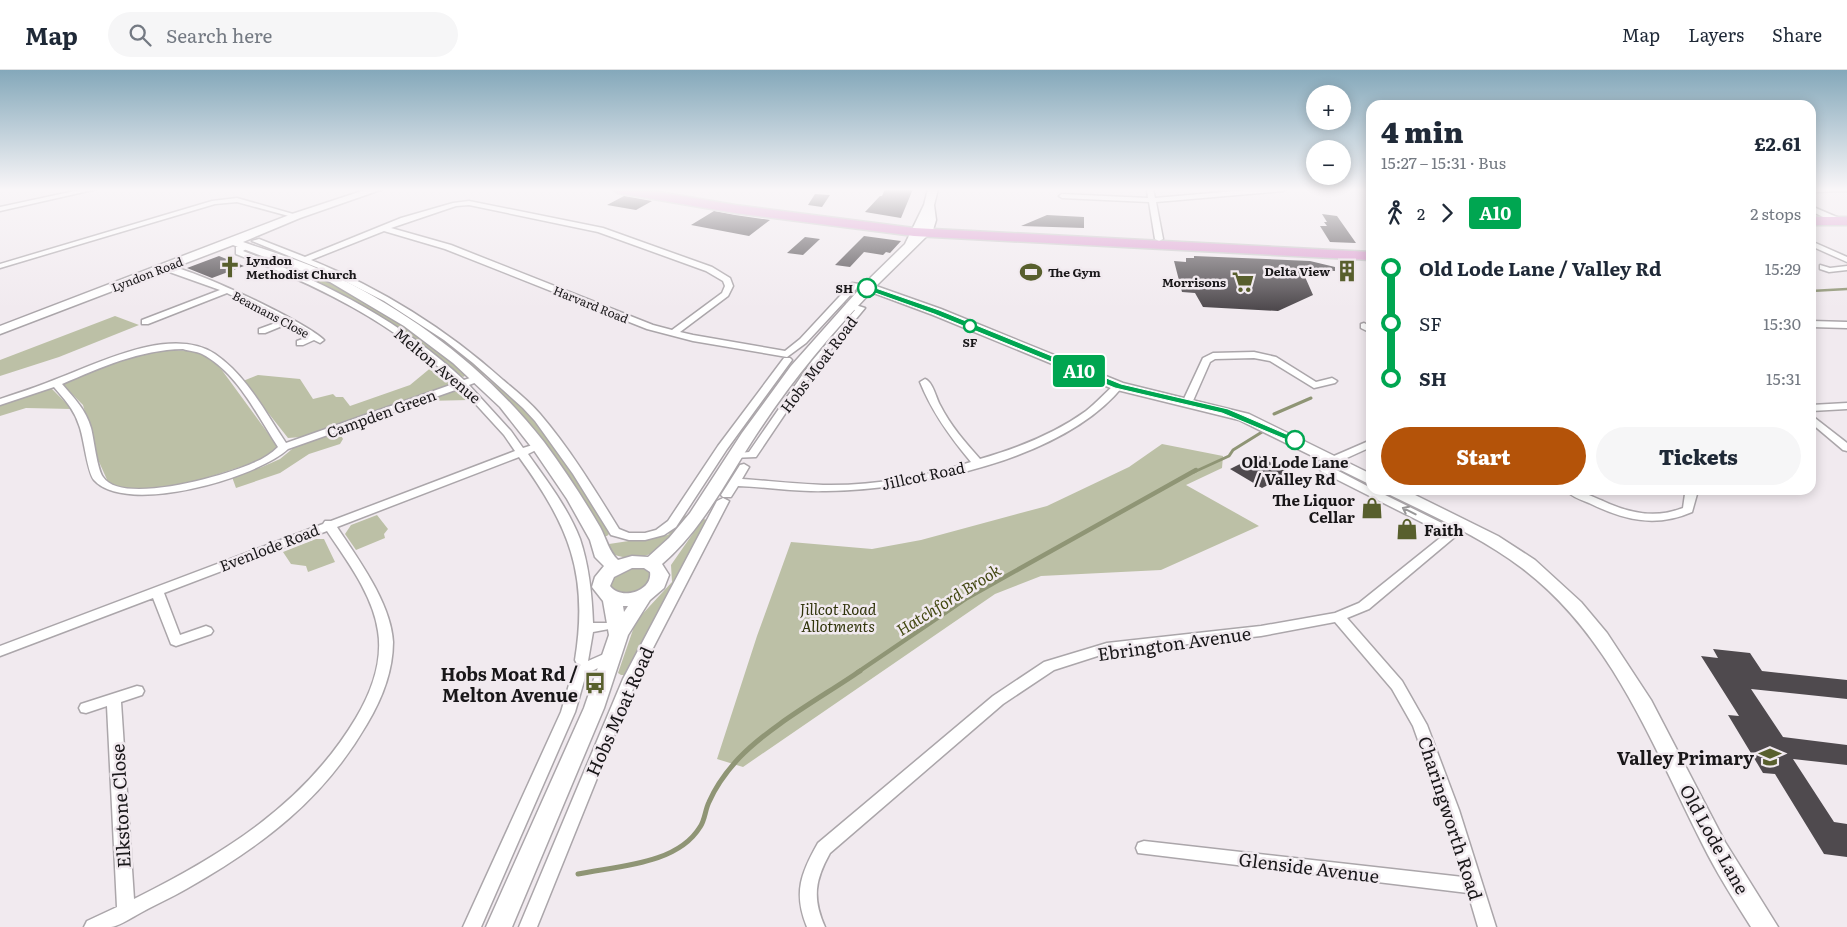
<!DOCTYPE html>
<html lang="en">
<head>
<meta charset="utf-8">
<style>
  :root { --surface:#fff; --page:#f6f6f7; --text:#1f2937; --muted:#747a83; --line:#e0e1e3; --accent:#b45309 }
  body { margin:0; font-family:Literata,serif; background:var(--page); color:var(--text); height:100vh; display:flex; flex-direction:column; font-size:19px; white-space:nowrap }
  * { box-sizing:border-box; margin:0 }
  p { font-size:16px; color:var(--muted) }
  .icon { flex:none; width:28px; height:28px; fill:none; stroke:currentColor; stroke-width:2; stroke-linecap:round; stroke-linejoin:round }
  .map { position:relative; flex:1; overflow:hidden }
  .sheet { position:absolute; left:1366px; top:30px; width:450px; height:395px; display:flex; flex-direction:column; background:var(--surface); border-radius:15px; box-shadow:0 2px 12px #0003 }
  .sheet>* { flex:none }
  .badge { padding:0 10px; border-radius:4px; font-size:18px; line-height:32px }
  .fabs { position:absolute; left:1306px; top:15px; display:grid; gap:10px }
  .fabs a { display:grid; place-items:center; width:45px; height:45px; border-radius:50%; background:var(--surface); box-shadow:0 2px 12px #0003; font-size:25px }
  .map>.badge { position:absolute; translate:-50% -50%; box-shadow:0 0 0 2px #fff }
  .legs { display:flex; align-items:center; gap:8px; height:55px; padding:0 15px; font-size:16px }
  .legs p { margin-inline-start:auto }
  .head { display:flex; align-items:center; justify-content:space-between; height:85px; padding:0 15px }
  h1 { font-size:28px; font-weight:800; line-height:38px }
  .action { display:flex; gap:10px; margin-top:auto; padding:10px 15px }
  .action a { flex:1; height:58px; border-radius:30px; background:var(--accent); color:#fff; font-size:20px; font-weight:800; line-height:58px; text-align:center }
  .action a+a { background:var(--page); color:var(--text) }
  ul { padding:0 15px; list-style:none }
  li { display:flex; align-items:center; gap:18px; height:55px; font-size:19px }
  li i { display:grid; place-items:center; width:8px; height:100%; margin:0 6px; background:currentColor }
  li i::after { content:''; width:12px; height:12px; margin:-6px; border:4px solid; border-radius:50%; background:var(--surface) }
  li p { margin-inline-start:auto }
  li:first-child i { background:linear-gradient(#0000 50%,currentColor 0) }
  li:last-child i { background:linear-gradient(currentColor 50%,#0000 0) }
  header { display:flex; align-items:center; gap:30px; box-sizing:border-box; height:70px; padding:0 25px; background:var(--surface); border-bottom:1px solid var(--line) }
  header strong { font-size:24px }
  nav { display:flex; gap:28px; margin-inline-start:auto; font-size:18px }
  .search { width:350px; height:45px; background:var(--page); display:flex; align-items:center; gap:12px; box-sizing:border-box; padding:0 18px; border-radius:28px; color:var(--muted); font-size:19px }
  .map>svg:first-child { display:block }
  .green { fill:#bcc0a6 }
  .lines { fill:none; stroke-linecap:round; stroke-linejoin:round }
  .stream-far3 { stroke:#8f9575; stroke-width:2.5 }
  .stream-far2 { stroke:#8f9575; stroke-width:3 }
  .stream-far1 { stroke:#8f9575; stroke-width:4.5 }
  .stream { stroke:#8f9575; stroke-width:5 }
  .building { fill:#4f4a4e }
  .street-casing { stroke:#aba6aa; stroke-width:3 }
  .secondary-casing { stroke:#aba6aa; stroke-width:3 }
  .highway-casing { stroke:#c8c7c8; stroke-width:3 }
  .street { fill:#fff; fill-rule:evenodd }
  .secondary { fill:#fff; fill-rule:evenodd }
  .highway { fill:#dc9dd0; fill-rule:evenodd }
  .oneway { stroke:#989798 }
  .line-1 { fill:#00a651; stroke:#fff }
  .stop-1-dot { fill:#fff; stroke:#00a651; stroke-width:2.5 }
  .labels { text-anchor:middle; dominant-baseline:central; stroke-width:5; stroke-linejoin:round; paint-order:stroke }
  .far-poi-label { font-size:12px; font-weight:bold; fill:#191719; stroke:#f1eaef; text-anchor:start }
  .far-street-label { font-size:12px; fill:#191719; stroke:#f1eaef }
  .far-stop-label { font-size:12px; font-weight:bold; fill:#191719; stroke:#f1eaef; text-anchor:end }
  .street-label { font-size:15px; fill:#191719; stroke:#f1eaef }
  .stop-label { font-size:15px; font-weight:bold; fill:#191719; stroke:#f1eaef }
  .poi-label { font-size:15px; font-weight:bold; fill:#191719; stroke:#f1eaef; text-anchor:end }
  .park-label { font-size:15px; font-style:italic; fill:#30340b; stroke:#f1eaef }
  .water-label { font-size:16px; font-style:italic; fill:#434812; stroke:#f1eaef }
  .near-street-label { font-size:18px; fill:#191719; stroke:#f1eaef }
  .near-poi-label { font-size:18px; font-weight:bold; fill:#191719; stroke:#f1eaef; text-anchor:end }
</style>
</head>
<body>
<header>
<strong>Map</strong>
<div class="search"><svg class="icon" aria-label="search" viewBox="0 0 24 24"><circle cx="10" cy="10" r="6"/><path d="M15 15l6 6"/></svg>Search here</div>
<nav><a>Map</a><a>Layers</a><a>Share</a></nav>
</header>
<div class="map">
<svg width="1847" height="857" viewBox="0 0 1847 857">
  <rect width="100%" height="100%" fill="#f1eaef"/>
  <path class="green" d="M246 179C269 188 294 195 317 206 373 232 421 266 467 305L463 307C390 249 332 212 243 181Z
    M314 196C336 199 366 220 385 231 402 242 420 252 437 263 511 314 567 385 610 463L607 466H603L561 394 489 309 414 252Z
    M115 246 139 255 59 287 0 306V290Z
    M170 280 196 281 216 292 278 377 265 389 184 415 154 420 124 419 108 412 96 385 83 335 63 315C79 298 146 282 170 280Z
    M433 296 469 330 425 331 338 360 343 369 340 374 309 384 280 403 236 418 232 407 262 397 280 389 297 375 327 364 324 359 302 367 288 368 243 311 258 305 300 309 313 329 333 324 336 327H343L350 336 410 315Z
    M46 319H52L72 339 26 338 0 346V333Z
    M1162 374 1223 386 1222 398 1186 415 1259 456 1161 500 1041 506 995 524 743 697 717 689 757 566 791 472 872 479 921 470 1047 436 1129 397Z
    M377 445 388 459 384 464 385 468 356 480 345 464 351 455Z
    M683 445 688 446C666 473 650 498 612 484L609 474 668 465Z
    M703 449 708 450 672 514 629 602 626 605H621L618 603 636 551 672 512 671 495Z
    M316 469H324L335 492 308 502 306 496 291 494 283 482Z
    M631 496 652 499 648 520 620 525 610 518C610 504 620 502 631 496Z"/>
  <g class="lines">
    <path class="stream-far3" d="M1811 221 1847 219"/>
    <path class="stream-far2" d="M1274 344 1311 328
      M1194 402 1229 386 1233 380 1262 362"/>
    <path class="stream-far1" d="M858 602 967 528 1196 400"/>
    <path class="stream" d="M578 804C616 796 677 795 700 757 705 750 705 740 709 732 716 716 727 701 739 688 771 655 822 627 860 601"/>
  </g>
  <path class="building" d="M885 119H913L901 148 865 142 880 126H882Z
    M815 124 830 125 822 137 808 135Z
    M624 126 652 131 636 140 607 135Z
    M714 141 735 145 770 150 749 166 691 155Z
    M1322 144 1337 146 1356 173 1330 172 1320 156H1327L1324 152H1327Z
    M1047 145 1084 147V158L1021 156Z
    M864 166 901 171 890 183 886 182 883 185 864 182 850 197 835 195Z
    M805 167 820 169 803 185 787 183Z
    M219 186 244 196 212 208 187 198Z
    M1194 186 1310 191 1335 197V201L1302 200 1313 225 1278 241 1203 237 1195 223 1182 222 1174 191 1186 192V188H1194Z
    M1258 385 1290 404 1262 418 1230 399Z
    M1713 579 1750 583 1762 601 1847 610V629L1751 619 1783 667 1847 675V695L1793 689 1834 752 1847 754V787L1824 784 1775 704 1763 703 1728 645 1739 646 1701 586 1718 588Z"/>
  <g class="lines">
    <g class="street-casing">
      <path id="street" d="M84 119H97L0 141V137Z
        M1147 119H1153L1155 128 1257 119H1286L1283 121 1156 132 1163 169 1159 171 1155 169 1149 132 1062 128 1059 126 1062 124 1148 128Z
        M1811 119H1847V121L1811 122Z
        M237 128 300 146 296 148 237 132 215 134 0 198V194L212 131Z
        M469 131 603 158 712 197 730 208 733 216 728 226 680 262 693 265 785 281 800 269 852 213 867 215 871 217 867 219 857 218 806 273 787 287 693 271 647 259 445 179 384 161 311 190C382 219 446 259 503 310 516 321 529 331 540 344 570 379 595 420 619 459L629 463H645L656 460 668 451 718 376 784 288H790L792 290 727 379 676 457 664 465 645 470H629L611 465 573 404 535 351 523 338 473 293 444 270 384 231 321 199 252 171 259 169 305 187 401 148 453 133ZM469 135 598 162 706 201 723 211 725 216 722 223 672 260 653 255 451 175 391 158 456 136Z
        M1811 136 1839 148 1840 150 1833 152 1811 141Z
        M1811 171 1847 187V192L1811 176Z
        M245 175 249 177 243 181C324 212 400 250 464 310L479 305 482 306V310L469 315 511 361 523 378 539 373 544 376 528 384C547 411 568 438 580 469 589 496 592 525 593 553H609L611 556 609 559 593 562 588 591 613 580 618 582 620 585 618 588 586 604 575 642 481 857H463L561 642 573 601 575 597 581 595 577 594 575 590C589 504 569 456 519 387L337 457C358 489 391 533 393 572 393 601 382 629 367 654 323 730 263 775 188 818 171 828 152 836 135 846 128 850 118 856 111 857 103 857 93 857 84 857L87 851 117 837 107 636 86 643 81 642 79 638 81 634 137 616 142 617 144 621 142 625 121 632 134 829C222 785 304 735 356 648 371 623 383 591 378 561 373 525 347 491 327 461L164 523 180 565 206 556 211 558 213 561 211 564 176 576 171 574 153 528 0 586V576L323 454 325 451H331L515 381 504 365 461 318 288 379C257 408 126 446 94 410 87 402 84 367 79 355 74 339 64 329 54 317L0 335V329C18 323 37 317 54 310 97 294 171 255 215 284 247 306 265 342 286 373L456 313C393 252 317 215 236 184V177ZM183 279C189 281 196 281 202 284 237 302 257 345 278 377 271 384 263 389 253 393 227 405 122 436 103 407 97 399 94 369 91 358 86 340 74 328 62 314 102 297 139 280 183 279Z
        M161 195C183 193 308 253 324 270L320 273 314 270 303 275H297V271L308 267 287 254 265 263H259V259L281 251 227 223 148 254H142V250L220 220 161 199Z
        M1820 195 1830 198 1847 196V200L1829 202 1820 199Z
        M849 233 865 238 818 295 756 387 731 388 730 386 731 384 749 382 812 291 855 240 846 238V234Z
        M1811 251 1847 252V258L1811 257Z
        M1364 253 1371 257V263L1361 258V254Z
        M1254 282 1276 287 1316 312 1332 308 1337 311 1335 313 1314 318 1270 291 1254 288 1215 289 1210 292 1192 333 1187 336 1184 335 1182 333 1203 288 1213 283Z
        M925 309C933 312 936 328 940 335 950 355 965 372 980 389 1018 378 1054 364 1086 341 1096 333 1105 323 1115 314H1121L1123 316C1064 390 916 420 826 421 797 422 767 417 738 416L731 427H723L721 425 740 395 744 394 749 397 742 409C769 411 796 414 823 415 872 416 924 407 971 392 950 367 932 342 920 312Z
        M1847 333V339L1811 341V335Z
        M1811 345 1847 373V381L1843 380 1811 353Z
        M1371 370V377L1338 392H1330L1327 395 1371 418V420H1375L1452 458 1463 451 1469 455 1369 539 1347 548 1402 611 1427 655 1459 740 1496 857H1478L1468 823 1138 783 1136 778 1138 773 1144 771 1463 807 1443 740 1413 656 1392 619 1335 552 1261 566 1107 583 1054 600 1003 634 830 783C815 810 812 828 825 857H807C793 823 801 803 818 773L993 626 1044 592 1107 573 1261 556 1335 543 1359 533 1445 464 1322 402 1315 394 1326 386H1334Z
        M1565 420C1582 420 1588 425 1603 431 1629 443 1655 449 1683 438L1685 424 1682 420H1694L1697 424 1692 442C1655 458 1624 450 1589 433 1581 430 1571 426 1565 420Z
        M723 428 729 431 637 609 537 857H519L623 609 717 431Z"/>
    </g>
    <g class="secondary-casing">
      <path id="secondary" d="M368 119H383L300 148 243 172C275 183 308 193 339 208 418 247 489 302 544 372 564 399 583 428 600 457 606 468 609 482 618 490L632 486 648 487 669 468 690 443 742 363 791 296 863 215 905 174 924 135 928 119H938L934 135 936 150 933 160 876 216 941 239 1123 313 1249 344 1371 404V415L1239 350 1113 319 933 245 871 222C828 267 790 313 756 365 727 409 703 459 662 494L669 505 664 518 650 530 628 565 604 638 512 857H486L584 638 609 565 603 531 592 517 595 507 604 496 595 487 590 470 567 429 533 379 500 337 453 293 404 256 330 212 233 175 0 264V256L292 144ZM632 498H644L650 502C653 521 621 531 610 516L614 507ZM623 536H628L624 542Z
        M1384 420H1405L1498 466 1535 490 1581 532 1607 563 1651 630 1725 772 1778 857H1751C1736 833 1721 810 1708 785 1656 685 1616 569 1522 498 1481 467 1433 446 1386 423Z"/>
    </g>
    <g class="highway-casing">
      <path id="highway" d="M612 119H641L735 135 914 158 1371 182V190L914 166 735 143 618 123Z
        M1811 147H1847V155H1811Z"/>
    </g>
    <use href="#street" class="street"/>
    <use href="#secondary" class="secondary"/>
    <use href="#highway" class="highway"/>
  </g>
  <defs><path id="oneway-shaft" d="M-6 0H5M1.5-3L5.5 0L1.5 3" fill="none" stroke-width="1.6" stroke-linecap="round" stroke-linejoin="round" transform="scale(1.25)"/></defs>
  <use class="oneway" href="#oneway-shaft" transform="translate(1409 441) rotate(-153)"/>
  <linearGradient id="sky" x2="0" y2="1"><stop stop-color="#84a8ba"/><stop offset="0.5" stop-color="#f9f6f8"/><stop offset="1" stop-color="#f9f6f8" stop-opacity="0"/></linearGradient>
  <rect width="1847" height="239" fill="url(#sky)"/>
  <path class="line-1" d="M867 215 939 240 1121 314 1228 339 1300 370 1292 372 1222 343 1115 318 934 244 864 219Z"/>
  <defs>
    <g id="church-bare" transform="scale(1.725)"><path d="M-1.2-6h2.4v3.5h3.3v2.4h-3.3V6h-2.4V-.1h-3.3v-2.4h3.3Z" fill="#585f2d" stroke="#f1eaef" stroke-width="2.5" paint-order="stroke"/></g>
    <g id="building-bare" transform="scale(1.725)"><path d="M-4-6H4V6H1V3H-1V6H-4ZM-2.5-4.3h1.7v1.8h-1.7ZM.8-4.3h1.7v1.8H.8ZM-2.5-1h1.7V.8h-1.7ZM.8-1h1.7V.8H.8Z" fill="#585f2d" stroke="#f1eaef" stroke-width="2.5" paint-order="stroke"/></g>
    <g id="stadium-bare" transform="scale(1.725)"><path d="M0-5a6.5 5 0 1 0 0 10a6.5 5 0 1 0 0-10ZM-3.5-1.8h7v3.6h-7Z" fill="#585f2d" stroke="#f1eaef" stroke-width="2.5" paint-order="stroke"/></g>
    <g id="supermarket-bare" transform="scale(1.725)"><path d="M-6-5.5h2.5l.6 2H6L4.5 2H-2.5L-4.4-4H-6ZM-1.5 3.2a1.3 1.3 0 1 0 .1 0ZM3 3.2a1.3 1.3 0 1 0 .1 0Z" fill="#585f2d" stroke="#f1eaef" stroke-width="2.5" paint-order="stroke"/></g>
    <g id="shop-bare" transform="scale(1.725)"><path d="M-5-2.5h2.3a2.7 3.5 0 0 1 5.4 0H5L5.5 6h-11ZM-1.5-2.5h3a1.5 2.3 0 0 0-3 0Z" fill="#585f2d" stroke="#f1eaef" stroke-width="2.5" paint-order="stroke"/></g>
    <g id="bus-bare" transform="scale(1.725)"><path d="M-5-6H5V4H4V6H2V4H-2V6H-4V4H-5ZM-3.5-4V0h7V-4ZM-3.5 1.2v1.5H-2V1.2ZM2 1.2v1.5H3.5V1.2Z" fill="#585f2d" stroke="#f1eaef" stroke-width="2.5" paint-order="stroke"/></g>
    <g id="school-bare" transform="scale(1.725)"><path d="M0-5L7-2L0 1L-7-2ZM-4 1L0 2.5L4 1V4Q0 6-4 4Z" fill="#585f2d" stroke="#f1eaef" stroke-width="2.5" paint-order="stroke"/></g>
  </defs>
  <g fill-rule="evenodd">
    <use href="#church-bare" x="230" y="197"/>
    <use href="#building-bare" x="1347" y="201"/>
    <use href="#stadium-bare" x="1031" y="202"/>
    <use href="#supermarket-bare" x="1243" y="212"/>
    <use href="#shop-bare" x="1372" y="438"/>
    <use href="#shop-bare" x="1407" y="459"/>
    <use href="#bus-bare" x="595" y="613"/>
    <use href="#school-bare" x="1770" y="687"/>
  </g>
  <g class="stop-1-dot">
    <circle cx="867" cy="218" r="9"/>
    <circle cx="970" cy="256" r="6"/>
    <circle cx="1295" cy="370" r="9"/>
  </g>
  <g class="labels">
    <g class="far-poi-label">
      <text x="246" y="190">Lyndon<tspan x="246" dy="14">Methodist Church</tspan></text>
      <text x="1330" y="201" text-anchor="end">Delta View</text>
      <text x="1048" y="202">The Gym</text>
      <text x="1226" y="212" text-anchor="end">Morrisons</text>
    </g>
    <g class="far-street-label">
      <text transform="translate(147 204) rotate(-21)">Lyndon Road</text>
      <text transform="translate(591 234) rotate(22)">Harvard Road</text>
      <text transform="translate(271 244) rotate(28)">Beamans Close</text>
    </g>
    <g class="far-stop-label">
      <text x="853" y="218">SH</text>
      <text x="970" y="272" text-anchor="middle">SF</text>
    </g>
    <g class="street-label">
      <text transform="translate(818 294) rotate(-53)">Hobs Moat Road</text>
      <text transform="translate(438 295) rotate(40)">Melton Avenue</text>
      <text transform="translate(381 343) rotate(-20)">Campden Green</text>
      <text transform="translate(923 405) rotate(-12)">Jillcot Road</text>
      <text transform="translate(269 477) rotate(-21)">Evenlode Road</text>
    </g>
    <g class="stop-label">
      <text x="1295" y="391">Old Lode Lane<tspan x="1295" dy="17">/ Valley Rd</tspan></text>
    </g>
    <g class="poi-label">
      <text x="1355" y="429">The Liquor<tspan x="1355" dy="17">Cellar</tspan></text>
      <text x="1424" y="459" text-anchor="start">Faith</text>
    </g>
    <g class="park-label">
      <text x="838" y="538">Jillcot Road<tspan x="838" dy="17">Allotments</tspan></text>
    </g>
    <g class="water-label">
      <text transform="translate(948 529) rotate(-32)">Hatchford Brook</text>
    </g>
    <g class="near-street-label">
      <text transform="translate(1174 573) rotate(-8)">Ebrington Avenue</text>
      <text transform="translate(619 641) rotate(-66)">Hobs Moat Road</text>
      <text transform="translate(120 736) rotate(-93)">Elkstone Close</text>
      <text transform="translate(1451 748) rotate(72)">Charingworth Road</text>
      <text transform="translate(1715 769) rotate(61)">Old Lode Lane</text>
      <text transform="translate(1309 797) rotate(7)">Glenside Avenue</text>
    </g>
    <g class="near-poi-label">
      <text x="578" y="603">Hobs Moat Rd /<tspan x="578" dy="21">Melton Avenue</tspan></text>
      <text x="1754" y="687">Valley Primary</text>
    </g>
  </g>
</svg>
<div class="fabs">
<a>+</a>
<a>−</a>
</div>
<b class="badge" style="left:1079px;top:301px;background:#00a651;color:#fff">A10</b>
<section class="sheet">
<div class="head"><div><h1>4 min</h1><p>15:27 – 15:31 · Bus</p></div><b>£2.61</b></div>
<div class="legs"><svg class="icon" aria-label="walk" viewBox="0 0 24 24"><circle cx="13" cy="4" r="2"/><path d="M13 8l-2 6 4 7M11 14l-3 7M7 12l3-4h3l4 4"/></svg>2<svg class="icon" aria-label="forward" viewBox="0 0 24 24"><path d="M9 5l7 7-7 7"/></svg><b class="badge" style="background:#00a651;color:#fff">A10</b><p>2 stops</p></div>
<ul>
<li><i style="color:#00a651"></i><b>Old Lode Lane / Valley Rd</b><p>15:29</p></li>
<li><i style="color:#00a651"></i><span>SF</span><p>15:30</p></li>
<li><i style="color:#00a651"></i><b>SH</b><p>15:31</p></li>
</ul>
<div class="action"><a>Start</a><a>Tickets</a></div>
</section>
</div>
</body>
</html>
